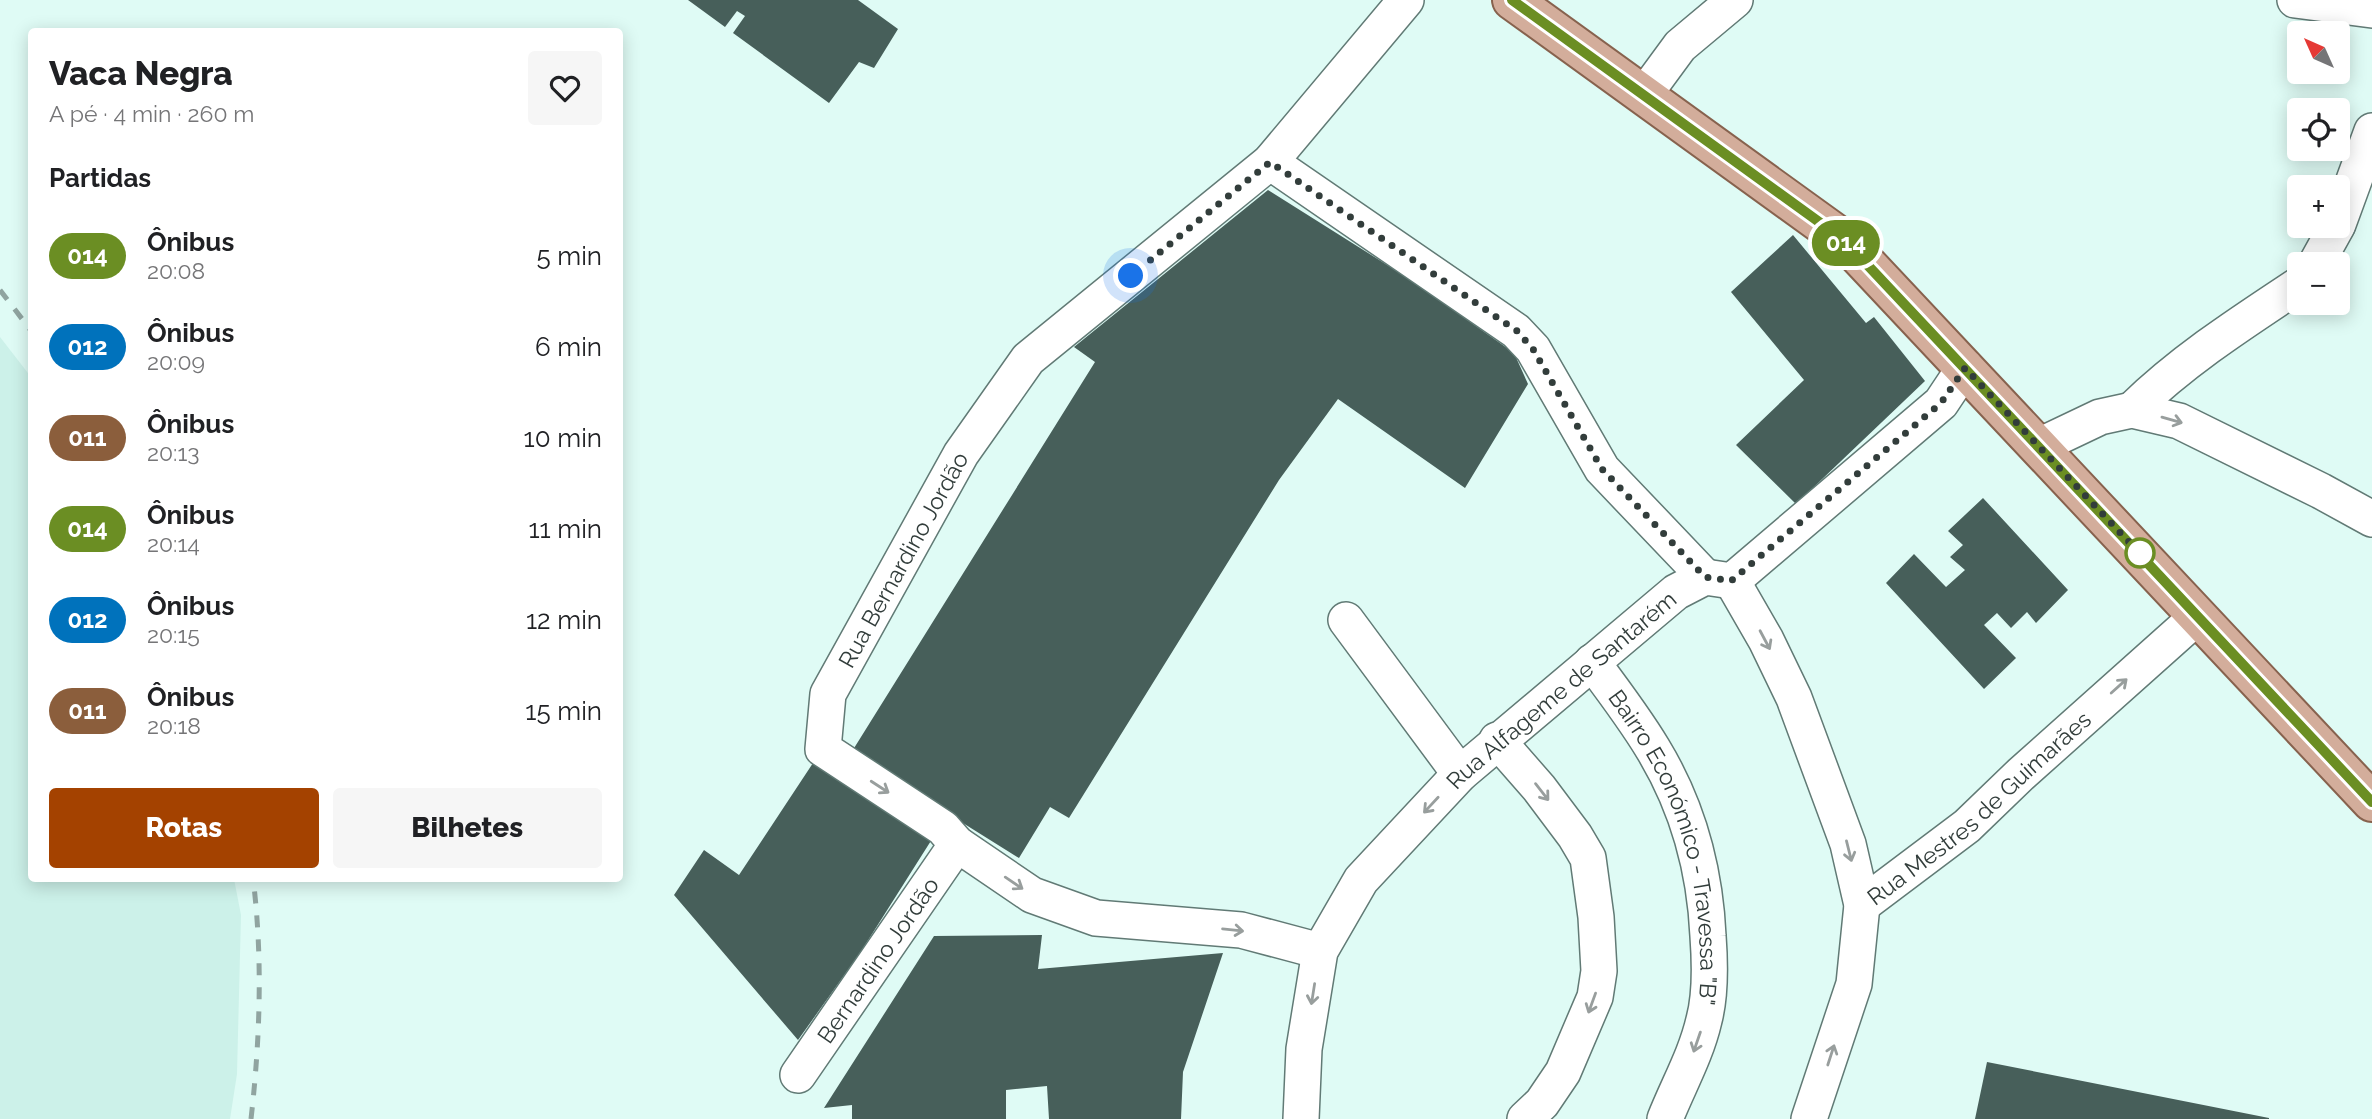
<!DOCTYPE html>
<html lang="pt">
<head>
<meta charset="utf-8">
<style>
  :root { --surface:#fff; --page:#f6f6f6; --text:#202124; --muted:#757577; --accent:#a44200 }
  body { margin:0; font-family:Raleway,sans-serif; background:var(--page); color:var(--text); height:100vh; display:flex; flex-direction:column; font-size:26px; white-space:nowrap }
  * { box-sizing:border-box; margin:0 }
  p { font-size:23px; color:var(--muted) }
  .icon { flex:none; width:38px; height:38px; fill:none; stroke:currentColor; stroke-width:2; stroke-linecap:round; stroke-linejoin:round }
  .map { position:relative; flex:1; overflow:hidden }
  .details { position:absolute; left:28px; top:28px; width:595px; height:854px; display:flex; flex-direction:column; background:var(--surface); border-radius:7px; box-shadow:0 4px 18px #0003 }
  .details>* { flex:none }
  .badge { padding:0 14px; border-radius:23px; font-size:24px; line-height:46px }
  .needle { width:46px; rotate:315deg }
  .buttons { position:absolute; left:2287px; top:21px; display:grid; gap:14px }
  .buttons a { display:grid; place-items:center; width:63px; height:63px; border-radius:7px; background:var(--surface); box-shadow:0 4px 18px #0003; font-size:35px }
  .you { position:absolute; width:35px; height:35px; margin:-18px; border:5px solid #fff; border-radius:50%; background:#1a73e8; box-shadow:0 0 0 10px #1a73e833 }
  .map>.badge { position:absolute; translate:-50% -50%; box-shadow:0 0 0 4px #fff }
  h2 { padding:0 21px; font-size:26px; line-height:63px }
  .round { display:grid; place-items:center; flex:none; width:74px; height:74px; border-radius:7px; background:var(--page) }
  .head { display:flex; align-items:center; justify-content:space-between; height:119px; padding:0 21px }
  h1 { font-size:33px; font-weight:800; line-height:52px }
  .primary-button { display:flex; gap:14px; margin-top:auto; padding:14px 21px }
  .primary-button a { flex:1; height:80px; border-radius:7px; background:var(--accent); color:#fff; font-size:28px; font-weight:800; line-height:80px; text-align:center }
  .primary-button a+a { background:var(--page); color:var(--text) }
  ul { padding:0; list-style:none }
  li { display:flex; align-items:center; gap:21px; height:91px; padding:0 21px }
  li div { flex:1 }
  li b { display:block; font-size:26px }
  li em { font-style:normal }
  li .badge { min-width:77px; font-weight:700; text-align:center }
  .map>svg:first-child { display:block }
  .built { fill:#ccf1e9 }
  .building { fill:#475f5a }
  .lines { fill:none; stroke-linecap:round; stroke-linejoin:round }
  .minor-casing { stroke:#617a75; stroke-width:38 }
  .major-casing { stroke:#87624e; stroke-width:42 }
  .minor { stroke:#fff; stroke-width:35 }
  .major { stroke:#d3ad9b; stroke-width:38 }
  .rail { stroke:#90a4a0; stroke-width:5; stroke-dasharray:12 12; stroke-linecap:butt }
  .oneway { stroke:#989e9d }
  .line-casing { stroke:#fff; stroke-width:16 }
  .line { stroke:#6b8e23; stroke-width:10 }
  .walk { stroke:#323d3b; stroke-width:7; stroke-dasharray:0 12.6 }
  .stop-dot { fill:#fff; stroke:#6b8e23; stroke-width:3.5 }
  .labels { text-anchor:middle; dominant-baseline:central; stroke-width:7; stroke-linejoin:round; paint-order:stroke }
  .street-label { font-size:23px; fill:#323d3b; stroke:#fff }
</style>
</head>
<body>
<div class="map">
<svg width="2372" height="1119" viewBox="0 0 2372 1119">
  <rect width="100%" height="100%" fill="#dffbf5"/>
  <path class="built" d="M0 337 31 377 32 878 234 879 241 915 237 1074 230 1119H0Z"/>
  <path class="building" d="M688 0H858L898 29 874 68 859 62 829 103 733 33 745 16 737 11 725 27Z
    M1268 190 1411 280 1514 353 1528 384 1465 488 1338 399 1279 480 1069 818 1050 807 1019 858 851 753 1095 362 1074 347Z
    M1793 235 1866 323 1874 317 1925 381 1796 504 1736 445 1804 380 1731 292Z
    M1983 498 2068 590 2036 623 2027 612 2011 628 1997 613 1984 625 2016 658 1984 689 1886 583 1914 554 1946 587 1965 570 1950 557 1963 545 1948 531Z
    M813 763 934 836 860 953 798 1040 674 895 704 850 739 875Z
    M1042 935 1038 969 1223 953 1183 1072 1181 1119H1049L1047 1086 1006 1090V1119H852V1105L824 1108 934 936Z
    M1987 1062 2269 1118V1119H1975Z"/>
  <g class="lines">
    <g class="minor-casing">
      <g id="minor">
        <path d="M2295 0 2372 10"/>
        <path d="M1644 95 1680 46 1735 0"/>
        <path d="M1270 162 1516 331 1533 349 1602 469 1705 577"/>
        <path d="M2338 224 2372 131"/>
        <path d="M2316 264 2337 226"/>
        <path d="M2132 410C2182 361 2241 323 2300 284"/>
        <path d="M2039 446 2100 417 2132 410 2179 421 2321 491 2372 519"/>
        <path d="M1732 581 1766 640 1794 698 1848 844 1862 905 1854 984 1809 1119"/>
        <path d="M1346 620 1460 774"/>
        <path id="s1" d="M1592 662C1613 690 1635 719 1653 749 1687 805 1705 870 1708 936 1710 963 1711 994 1704 1020 1696 1055 1678 1086 1665 1119"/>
        <path d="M1497 740 1539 788 1575 836 1588 858 1596 917 1599 971 1595 997 1563 1072 1542 1103 1525 1119"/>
        <path id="s2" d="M1862 905 1967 826 2021 774 2198 616"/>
        <path id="s3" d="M1320 951 1241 930 1096 918 1032 895 957 844 943 828 823 749 828 694 961 454 1028 359 1270 162 1406 0"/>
        <path id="s4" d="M798 1075 957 844"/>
        <path id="s5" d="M1301 1119 1304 1049 1320 951 1361 880 1460 774 1676 592 1705 577 1732 581 1941 403 1965 367"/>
      </g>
    </g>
    <g class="major-casing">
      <path id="major" d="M1512 0 1844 240 2372 802"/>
    </g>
    <use href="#minor" class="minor"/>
    <use href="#major" class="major"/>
    <path class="rail" d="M0 290 32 332
      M251 1119C260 1040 263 958 253 878"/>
  </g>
  <defs><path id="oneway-shaft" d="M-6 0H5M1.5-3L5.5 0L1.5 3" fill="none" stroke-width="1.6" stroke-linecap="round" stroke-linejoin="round" transform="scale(1.75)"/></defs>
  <g class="oneway">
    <use href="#oneway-shaft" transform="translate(2172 420) rotate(16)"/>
    <use href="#oneway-shaft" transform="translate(1765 640) rotate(62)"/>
    <use href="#oneway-shaft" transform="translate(2119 686) rotate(-42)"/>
    <use href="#oneway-shaft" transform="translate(880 787) rotate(33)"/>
    <use href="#oneway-shaft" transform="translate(1542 792) rotate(52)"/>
    <use href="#oneway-shaft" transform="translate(1431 805) rotate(133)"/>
    <use href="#oneway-shaft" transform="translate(1849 851) rotate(76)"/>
    <use href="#oneway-shaft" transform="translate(1014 883) rotate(34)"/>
    <use href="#oneway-shaft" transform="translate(1233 930) rotate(6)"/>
    <use href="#oneway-shaft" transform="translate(1313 994) rotate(99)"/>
    <use href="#oneway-shaft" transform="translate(1592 1003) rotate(110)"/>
    <use href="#oneway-shaft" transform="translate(1697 1042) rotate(109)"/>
    <use href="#oneway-shaft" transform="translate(1831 1055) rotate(-72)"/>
  </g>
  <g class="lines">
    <g class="line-casing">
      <path id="line" d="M1512 0 1844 240 2372 802"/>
    </g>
    <use href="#line" class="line"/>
    <path class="walk" d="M1131 276 1270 162 1517 331 1533 349 1602 469 1705 577 1731 581 1941 403 1965 368 2146 560 2140 553"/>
  </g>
  <circle class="stop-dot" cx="2140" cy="553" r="14"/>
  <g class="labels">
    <g class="street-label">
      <text stroke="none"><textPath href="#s3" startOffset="760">Rua Bernardino Jordão</textPath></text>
      <text stroke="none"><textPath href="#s5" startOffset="528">Rua Alfageme de Santarém</textPath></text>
      <text stroke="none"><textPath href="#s2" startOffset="152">Rua Mestres de Guimarães</textPath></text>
      <text stroke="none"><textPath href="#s1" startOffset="205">Bairro Económico - Travessa "B"</textPath></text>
      <text stroke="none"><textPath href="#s4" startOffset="140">Bernardino Jordão</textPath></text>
    </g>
  </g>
</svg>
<div class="buttons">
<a><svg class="needle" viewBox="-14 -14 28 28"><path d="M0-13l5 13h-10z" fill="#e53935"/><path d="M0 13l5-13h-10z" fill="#757577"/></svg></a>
<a><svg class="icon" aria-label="locate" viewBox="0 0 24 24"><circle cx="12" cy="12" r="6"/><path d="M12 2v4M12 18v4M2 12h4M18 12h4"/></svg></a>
<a>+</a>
<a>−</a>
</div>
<div class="you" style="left:1131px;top:276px"></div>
<b class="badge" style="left:1846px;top:243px;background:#6b8e23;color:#fff">014</b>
<section class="details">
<div class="head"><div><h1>Vaca Negra</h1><p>A pé · 4 min · 260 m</p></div><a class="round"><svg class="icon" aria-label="heart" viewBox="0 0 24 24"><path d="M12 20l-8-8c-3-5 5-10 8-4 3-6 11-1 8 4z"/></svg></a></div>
<h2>Partidas</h2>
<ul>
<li><span class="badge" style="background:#6b8e23;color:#fff">014</span><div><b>Ônibus</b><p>20:08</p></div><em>5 min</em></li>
<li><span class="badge" style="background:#0072bc;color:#fff">012</span><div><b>Ônibus</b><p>20:09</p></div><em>6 min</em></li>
<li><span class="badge" style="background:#8b5e3c;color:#fff">011</span><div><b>Ônibus</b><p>20:13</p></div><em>10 min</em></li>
<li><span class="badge" style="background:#6b8e23;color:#fff">014</span><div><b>Ônibus</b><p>20:14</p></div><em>11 min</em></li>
<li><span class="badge" style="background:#0072bc;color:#fff">012</span><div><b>Ônibus</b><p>20:15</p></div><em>12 min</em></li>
<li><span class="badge" style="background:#8b5e3c;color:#fff">011</span><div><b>Ônibus</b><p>20:18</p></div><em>15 min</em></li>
</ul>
<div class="primary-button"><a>Rotas</a><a>Bilhetes</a></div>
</section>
</div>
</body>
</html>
